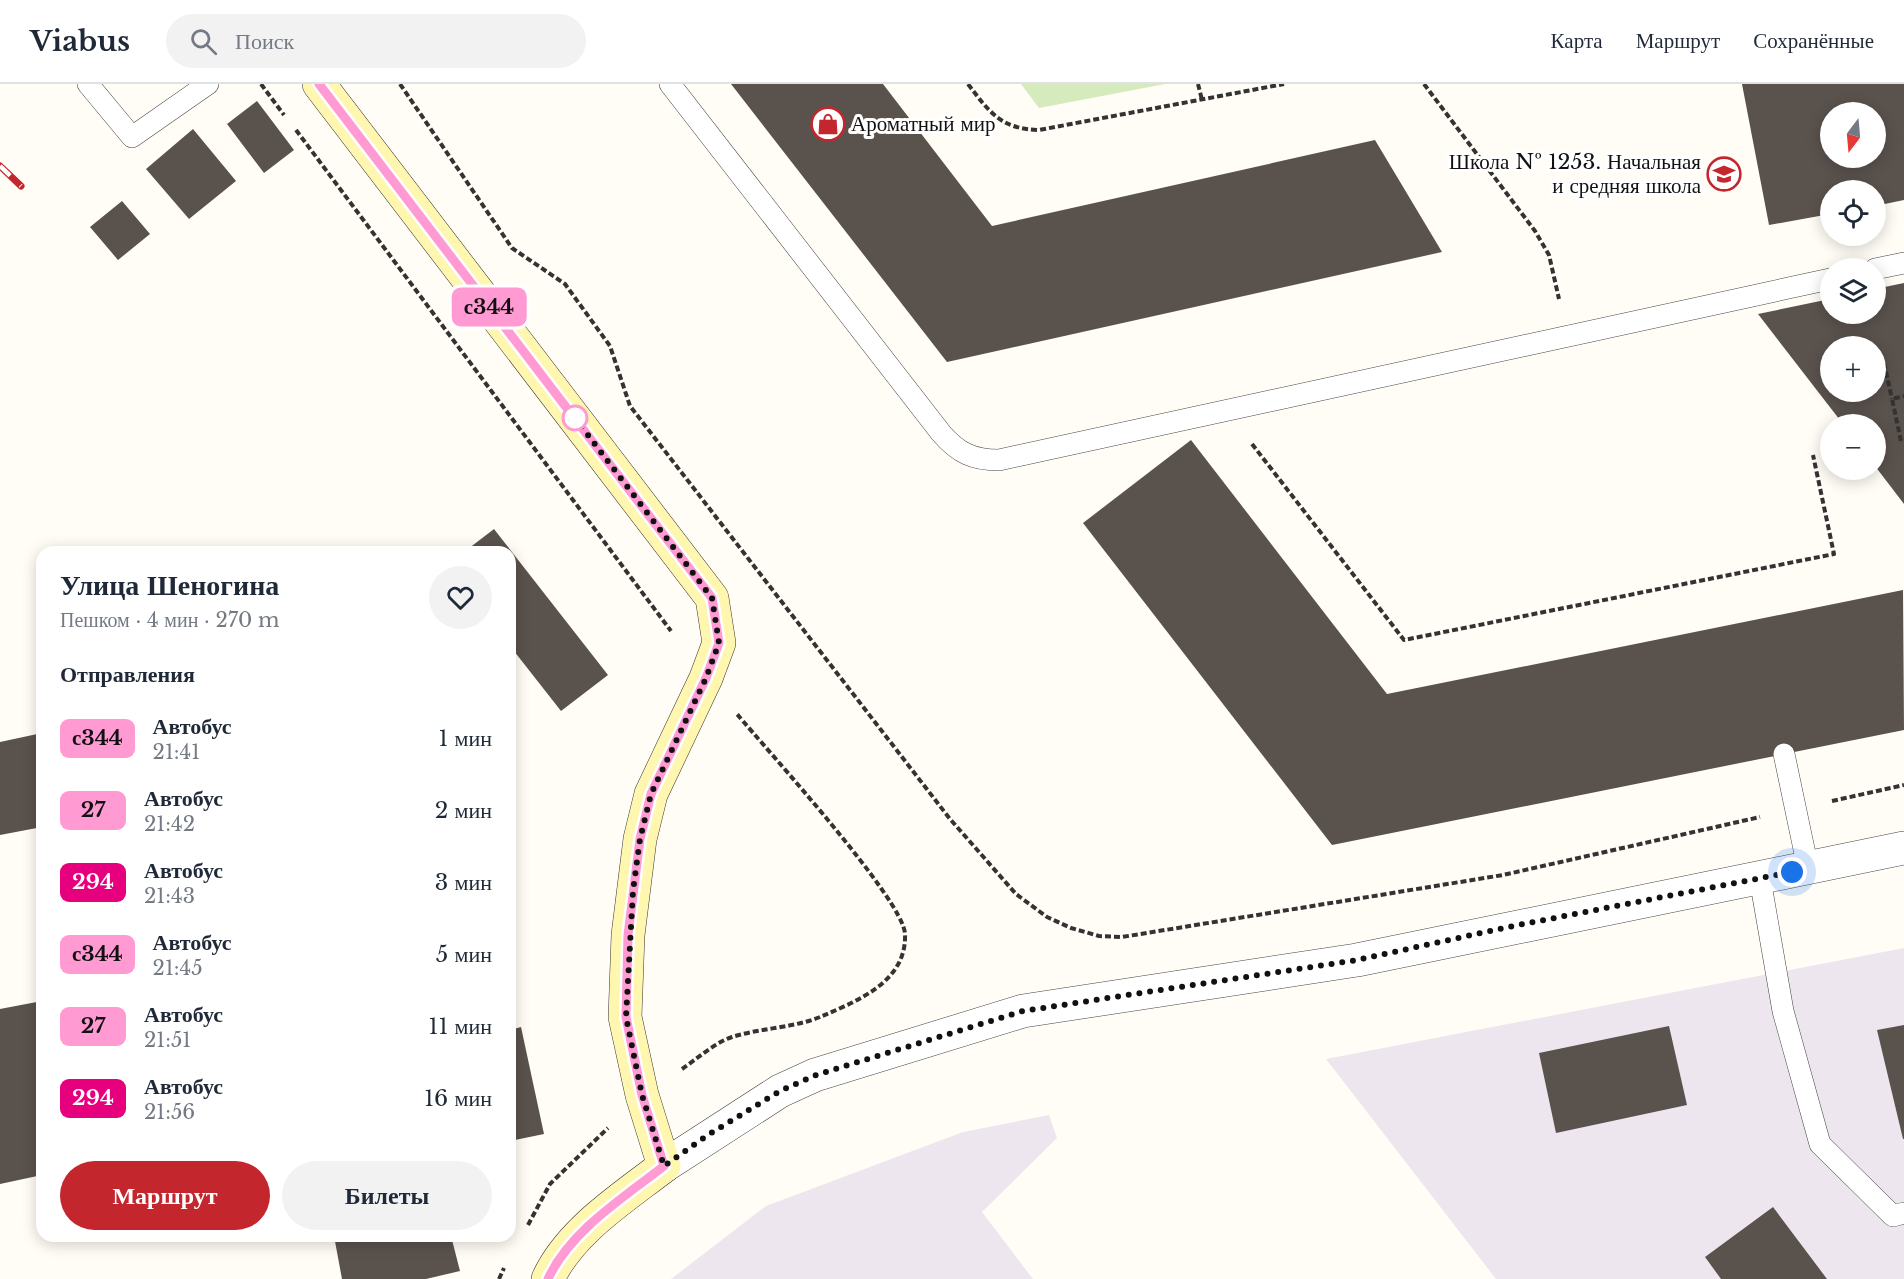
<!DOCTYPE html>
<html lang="ru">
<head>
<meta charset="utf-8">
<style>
  :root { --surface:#fff; --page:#f2f2f3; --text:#1f2937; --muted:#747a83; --line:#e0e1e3; --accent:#c4262e }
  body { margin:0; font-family:"Libre Baskerville",serif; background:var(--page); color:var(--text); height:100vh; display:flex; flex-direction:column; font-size:22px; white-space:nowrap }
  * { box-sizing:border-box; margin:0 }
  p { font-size:20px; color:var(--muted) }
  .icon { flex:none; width:33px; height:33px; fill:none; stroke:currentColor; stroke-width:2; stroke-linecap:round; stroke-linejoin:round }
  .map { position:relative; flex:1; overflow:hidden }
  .drawer { position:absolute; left:36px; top:462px; width:480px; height:696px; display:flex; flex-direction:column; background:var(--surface); border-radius:18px; box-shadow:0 3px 15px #0003 }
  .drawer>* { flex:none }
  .badge { padding:0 12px; border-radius:9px; font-size:21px; line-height:39px }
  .needle { width:39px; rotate:196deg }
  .buttons { position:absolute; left:1820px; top:18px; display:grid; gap:12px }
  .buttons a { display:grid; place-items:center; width:66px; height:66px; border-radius:50%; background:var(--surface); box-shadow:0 3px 15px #0003; font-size:30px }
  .you { position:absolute; width:30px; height:30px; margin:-15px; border:4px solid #fff; border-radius:50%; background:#1a73e8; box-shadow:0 0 0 9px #1a73e833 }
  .map>.badge { position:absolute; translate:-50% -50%; box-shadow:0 0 0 3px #fff }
  h2 { padding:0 24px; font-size:22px; line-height:54px }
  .round { display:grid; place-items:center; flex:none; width:63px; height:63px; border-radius:32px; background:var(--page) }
  .overview { display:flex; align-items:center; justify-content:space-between; height:102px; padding:0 24px }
  h1 { font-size:28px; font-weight:600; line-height:45px }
  .action { display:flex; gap:12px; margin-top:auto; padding:12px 24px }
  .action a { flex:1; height:69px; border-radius:36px; background:var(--accent); color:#fff; font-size:24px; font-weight:600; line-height:69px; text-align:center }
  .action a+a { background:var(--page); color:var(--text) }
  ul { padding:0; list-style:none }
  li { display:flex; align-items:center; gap:18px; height:72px; padding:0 24px }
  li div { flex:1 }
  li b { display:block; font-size:22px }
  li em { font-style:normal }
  li .badge { min-width:66px; font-weight:700; text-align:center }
  header { display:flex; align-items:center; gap:36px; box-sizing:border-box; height:84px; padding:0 30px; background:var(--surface); border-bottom:2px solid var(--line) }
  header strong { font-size:28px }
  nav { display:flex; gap:33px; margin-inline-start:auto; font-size:21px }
  .search { width:420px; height:54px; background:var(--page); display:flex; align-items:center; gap:15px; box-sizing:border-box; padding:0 21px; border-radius:33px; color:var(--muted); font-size:22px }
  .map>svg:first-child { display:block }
  .industrial { fill:#eee6ef }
  .green { fill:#d5ebbd }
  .building { fill:#5a524d; fill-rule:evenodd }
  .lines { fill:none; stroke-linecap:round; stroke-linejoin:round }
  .lane-casing { stroke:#444; stroke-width:22 }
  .street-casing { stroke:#444; stroke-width:34 }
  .secondary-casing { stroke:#333; stroke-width:34 }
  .path { stroke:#333; stroke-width:4; stroke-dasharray:6 3; stroke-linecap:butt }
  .lane { stroke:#fff; stroke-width:21 }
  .street { stroke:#fff; stroke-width:33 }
  .secondary { stroke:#fff6b0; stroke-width:33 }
  .rail-casing { stroke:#c4262e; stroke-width:7 }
  .rail { stroke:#fff; stroke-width:4.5; stroke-dasharray:14; stroke-linecap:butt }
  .line-casing { stroke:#fff; stroke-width:14 }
  .line { stroke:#ff9ad2; stroke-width:9 }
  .walk { stroke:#111; stroke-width:6; stroke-dasharray:0 10.8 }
  .stop-dot { fill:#fff; stroke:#ff9ad2; stroke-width:3 }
  .labels { text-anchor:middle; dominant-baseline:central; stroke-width:6; stroke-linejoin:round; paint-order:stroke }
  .poi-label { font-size:21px; fill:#111; stroke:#fff; text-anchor:start }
</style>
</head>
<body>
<header>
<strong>Viabus</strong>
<div class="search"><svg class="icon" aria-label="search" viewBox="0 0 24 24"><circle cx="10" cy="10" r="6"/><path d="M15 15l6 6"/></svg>Поиск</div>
<nav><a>Карта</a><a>Маршрут</a><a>Сохранённые</a></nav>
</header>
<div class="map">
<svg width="1904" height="1195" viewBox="0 0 1904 1195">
  <rect width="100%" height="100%" fill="#fffdf5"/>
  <path class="industrial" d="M1904 864V1195H1496L1326 975Z
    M1049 1031 1057 1054 982 1128 1033 1195H671L766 1122 963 1048Z"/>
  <path class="green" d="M1021 0H1165L1039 24Z"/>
  <path class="building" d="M731 0H883L992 142 1375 56 1442 168 947 278Z
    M1742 0H1904V116L1875 122V106H1830V130L1769 141ZM1830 28H1875V74H1830Z
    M257 17 294 66 264 89 227 40Z
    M193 45 236 97 189 135 146 85Z
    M122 117 150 150 118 176 90 143Z
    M1904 199V420L1875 382V340H1843L1758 230 1830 215V230H1875V205ZM1830 262H1875V308H1830Z
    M1191 356 1387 610 1903 506 1904 646 1332 761 1083 439Z
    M494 445 608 591 561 627 510 562V468H464Z
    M42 649V743L0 751V658Z
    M42 917V1091L0 1100V925Z
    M1904 941V1055H1903L1877 946Z
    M1669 942 1687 1021 1556 1049 1539 969Z
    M521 943 544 1050 510 1057V946Z
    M1773 1123 1827 1195H1721L1705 1173Z
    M334 1152H451L460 1187 426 1195H342Z"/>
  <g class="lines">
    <g class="lane-casing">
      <path id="lane" d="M88 0 132 53 208 0
        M670 0 941 349C958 369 973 376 999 376 1277 318 1553 253 1830 195
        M1875 185 1904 179
        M1784 670 1808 784
        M1760 795 1783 927 1820 1060 1893 1132 1904 1129"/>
    </g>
    <g class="street-casing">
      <path id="street" d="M664 1082 780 1007 815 991 1023 927 1357 876 1904 764"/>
    </g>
    <g class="secondary-casing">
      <path id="secondary" d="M319 0 712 514 719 559 706 594 651 710 640 755 628 851 625 933 642 1011 664 1082C623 1114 570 1147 548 1195"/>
    </g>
    <path class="path" d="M261 0 284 31
      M400 0 512 164 565 200 610 262 630 322 950 735 1016 810 1047 833 1071 844 1099 852 1122 853 1503 791 1760 733
      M968 0C990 29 1001 45 1039 46L1284 0
      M1198 0 1202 16
      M1424 0 1535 147 1549 171 1559 215
      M296 46 671 547
      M1884 279 1892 315
      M1901 357 1892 315 1904 312
      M1252 360 1404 556 1834 470 1813 371
      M1832 717 1904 701
      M682 985C697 975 714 959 732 953 760 944 793 944 820 933 857 917 907 898 905 850 904 816 766 665 737 630
      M528 1141 550 1100 608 1044
      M499 1195 504 1184"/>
    <use href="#lane" class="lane"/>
    <use href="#street" class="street"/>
    <use href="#secondary" class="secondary"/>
    <g class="rail-casing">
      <path id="rail" d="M0 82 21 102"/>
    </g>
    <use href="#rail" class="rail"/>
  </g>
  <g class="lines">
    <g class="line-casing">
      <path id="line" d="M319 0 712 514 719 559 706 594 651 710 640 755 628 851 626 933 642 1011 664 1082C623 1114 570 1147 548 1195"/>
    </g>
    <use href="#line" class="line"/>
    <path class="walk" d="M575 334 712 514 719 559 706 594 651 710 640 755 633 807 626 933 642 1011 664 1082 708 1051 780 1007 816 991 1023 927 1357 876 1513 842 1792 788"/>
  </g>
  <defs>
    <g id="shop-ring" transform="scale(1.725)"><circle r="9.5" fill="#fff" stroke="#c4262e" stroke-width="1.5"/><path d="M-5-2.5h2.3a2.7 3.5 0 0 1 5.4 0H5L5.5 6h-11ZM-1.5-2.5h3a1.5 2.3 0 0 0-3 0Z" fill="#c4262e"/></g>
    <g id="school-ring" transform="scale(1.725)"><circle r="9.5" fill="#fff" stroke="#c4262e" stroke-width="1.5"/><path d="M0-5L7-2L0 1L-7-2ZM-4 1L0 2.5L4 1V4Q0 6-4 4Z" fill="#c4262e"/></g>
  </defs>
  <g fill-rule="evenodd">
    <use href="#shop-ring" x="828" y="40"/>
    <use href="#school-ring" x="1724" y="90"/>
  </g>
  <circle class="stop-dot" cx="575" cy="334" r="12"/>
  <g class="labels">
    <g class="poi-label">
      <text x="851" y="40">Ароматный мир</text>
      <text x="1701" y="78" text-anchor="end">Школа № 1253. Начальная<tspan x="1701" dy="24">и средняя школа</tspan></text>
    </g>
  </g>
</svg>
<div class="buttons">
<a><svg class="needle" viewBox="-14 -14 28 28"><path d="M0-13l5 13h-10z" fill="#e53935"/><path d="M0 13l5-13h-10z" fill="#747a83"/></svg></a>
<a><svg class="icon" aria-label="locate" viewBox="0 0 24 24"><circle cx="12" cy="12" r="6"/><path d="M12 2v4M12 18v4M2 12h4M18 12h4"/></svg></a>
<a><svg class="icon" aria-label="layers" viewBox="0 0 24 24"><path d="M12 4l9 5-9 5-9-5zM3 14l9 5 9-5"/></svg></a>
<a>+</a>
<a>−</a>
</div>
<div class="you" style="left:1792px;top:788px"></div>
<b class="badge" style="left:489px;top:223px;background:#ff9ad2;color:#111">с344</b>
<section class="drawer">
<div class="overview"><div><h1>Улица Шеногина</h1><p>Пешком · 4 мин · 270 m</p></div><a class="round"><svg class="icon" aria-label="heart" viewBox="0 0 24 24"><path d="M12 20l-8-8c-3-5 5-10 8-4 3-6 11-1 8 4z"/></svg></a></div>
<h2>Отправления</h2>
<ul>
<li><span class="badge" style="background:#ff9ad2;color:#111">с344</span><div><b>Автобус</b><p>21:41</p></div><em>1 мин</em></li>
<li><span class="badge" style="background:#ff9ad2;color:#111">27</span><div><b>Автобус</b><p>21:42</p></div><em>2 мин</em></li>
<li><span class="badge" style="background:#e6007e;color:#fff">294</span><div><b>Автобус</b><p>21:43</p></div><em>3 мин</em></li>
<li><span class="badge" style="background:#ff9ad2;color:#111">с344</span><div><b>Автобус</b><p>21:45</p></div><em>5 мин</em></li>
<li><span class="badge" style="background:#ff9ad2;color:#111">27</span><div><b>Автобус</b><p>21:51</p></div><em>11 мин</em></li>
<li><span class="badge" style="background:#e6007e;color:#fff">294</span><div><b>Автобус</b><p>21:56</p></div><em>16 мин</em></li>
</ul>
<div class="action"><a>Маршрут</a><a>Билеты</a></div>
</section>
</div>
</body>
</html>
